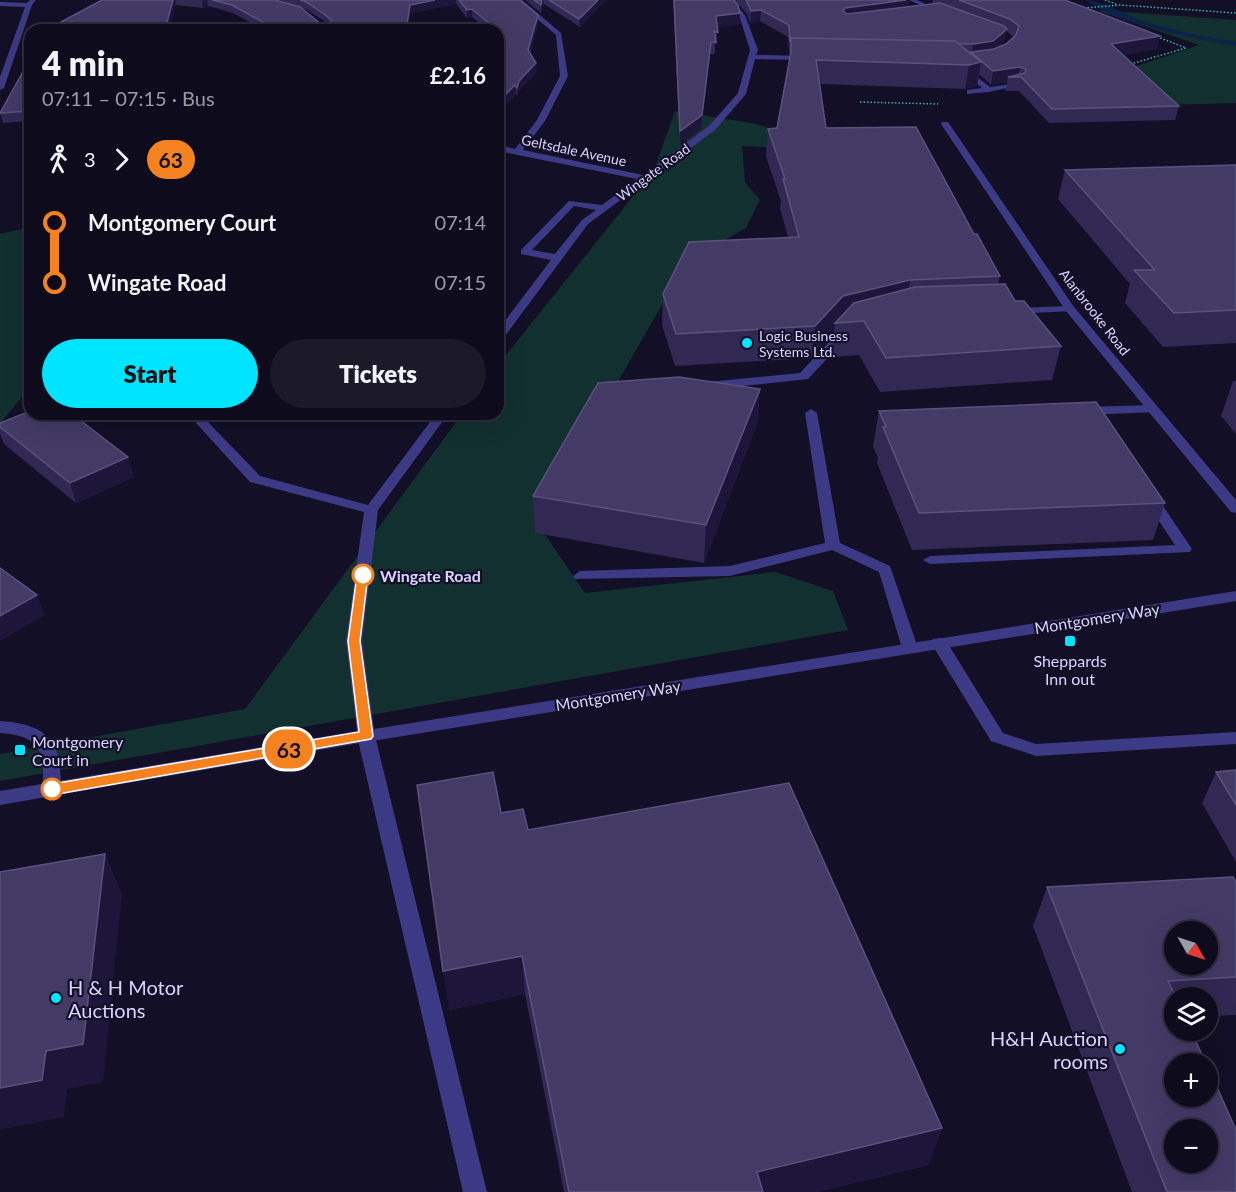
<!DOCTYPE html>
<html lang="en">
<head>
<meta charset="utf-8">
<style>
  :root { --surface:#0e0b1c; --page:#1c1929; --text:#f1f3f6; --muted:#9b9ba3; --line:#2e2b3b; --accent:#00e5ff }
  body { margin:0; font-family:Lato,sans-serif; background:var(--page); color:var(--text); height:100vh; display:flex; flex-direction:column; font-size:22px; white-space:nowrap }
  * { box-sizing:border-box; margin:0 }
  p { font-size:20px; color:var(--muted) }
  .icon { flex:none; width:33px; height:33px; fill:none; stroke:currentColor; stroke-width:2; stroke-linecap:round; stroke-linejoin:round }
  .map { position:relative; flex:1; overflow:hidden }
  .panel { position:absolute; left:24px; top:24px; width:480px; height:396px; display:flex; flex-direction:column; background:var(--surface); border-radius:18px; box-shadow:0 6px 24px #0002,0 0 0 2px var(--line) }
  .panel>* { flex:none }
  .badge { padding:0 12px; border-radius:20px; font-size:21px; line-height:39px }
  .needle { width:39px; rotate:129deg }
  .buttons { position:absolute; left:1164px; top:921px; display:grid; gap:12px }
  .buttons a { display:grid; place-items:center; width:54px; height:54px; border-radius:50%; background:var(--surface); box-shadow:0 6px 24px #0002,0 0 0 2px var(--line); font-size:30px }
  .map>.badge { position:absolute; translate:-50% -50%; box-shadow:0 0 0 3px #fff }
  .legs { display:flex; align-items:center; gap:9px; height:66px; padding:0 18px; font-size:20px }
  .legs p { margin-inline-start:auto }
  .summary { display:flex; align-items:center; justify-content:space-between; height:102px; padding:0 18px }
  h1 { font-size:33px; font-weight:800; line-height:45px }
  .cta { display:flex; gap:12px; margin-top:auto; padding:12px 18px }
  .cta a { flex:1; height:69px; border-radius:36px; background:var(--accent); color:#111; font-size:24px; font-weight:800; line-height:69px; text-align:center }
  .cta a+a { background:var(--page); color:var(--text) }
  ul { padding:0 18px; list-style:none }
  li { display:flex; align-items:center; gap:21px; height:60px; font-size:22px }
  li i { display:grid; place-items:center; width:9px; height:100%; margin:0 8px; background:currentColor }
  li i::after { content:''; width:15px; height:15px; margin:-8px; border:4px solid; border-radius:50%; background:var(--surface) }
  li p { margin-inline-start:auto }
  li:first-child i { background:linear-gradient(#0000 50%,currentColor 0) }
  li:last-child i { background:linear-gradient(currentColor 50%,#0000 0) }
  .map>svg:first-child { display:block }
  .green { fill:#12302f }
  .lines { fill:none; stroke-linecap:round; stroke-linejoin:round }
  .stream { fill:#0c2248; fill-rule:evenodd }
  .path { stroke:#2fb8b0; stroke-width:1.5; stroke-dasharray:1.5 2; stroke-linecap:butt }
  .service { fill:#3d3a85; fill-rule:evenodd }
  .minor { fill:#3d3a85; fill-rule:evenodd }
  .wall { fill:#312854; fill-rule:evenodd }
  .shaded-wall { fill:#1d163a }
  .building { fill:#433a66; stroke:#5a527e; stroke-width:1.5; fill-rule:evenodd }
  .line-1 { fill:#f58220; stroke:#fff; stroke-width:1.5 }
  .poi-dot { fill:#00e5ff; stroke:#130f26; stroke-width:2 }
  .stop-1-dot { fill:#fff; stroke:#f58220; stroke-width:3 }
  .labels { text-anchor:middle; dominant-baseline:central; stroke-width:4.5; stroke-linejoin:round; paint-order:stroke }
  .far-street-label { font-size:14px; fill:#d9d4ff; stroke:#130f26 }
  .far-poi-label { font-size:14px; fill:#d9d4ff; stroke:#130f26; text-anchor:start }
  .stop-label { font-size:16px; font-weight:bold; fill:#d9d4ff; stroke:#130f26; text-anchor:start }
  .street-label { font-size:16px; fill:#d9d4ff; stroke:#130f26 }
  .poi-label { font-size:16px; fill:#d9d4ff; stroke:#130f26 }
  .near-poi-label { font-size:20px; fill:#d9d4ff; stroke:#130f26; text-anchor:start }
</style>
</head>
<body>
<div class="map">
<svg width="1236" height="1192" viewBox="0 0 1236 1192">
  <rect width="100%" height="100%" fill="#130f26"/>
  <path class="green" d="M1096 10 1236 20V103L1056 108 1062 91 1199 45Z
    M675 111 751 123 856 151 742 146 745 182 760 200 746 228 687 261 537 523 585 593 775 572 833 591 848 630 0 781V754L245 709 462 414H498V365L654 170Z
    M30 227V387L0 424V234Z"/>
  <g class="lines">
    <path class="stream" d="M1085 0C1100 0 1128 15 1143 21 1174 31 1205 37 1236 42V46C1191 38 1124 26 1085 0Z"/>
    <path class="path" d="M1105 0 1116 4
      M1084 8 1120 5 1236 13
      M1127 65 1186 48 1158 37
      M860 102 938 104"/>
    <path class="service" d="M962 65 990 87 1018 83 1022 85 988 92 967 94V90L982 88 959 69Z
      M1070 306 1075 309 1074 311 1013 314 1008 311 1013 308Z
      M847 328 851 329V333L808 379 708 390 702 386 708 382 800 373 840 330Z
      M1153 405 1159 409 1157 412 1084 415 1078 411 1084 407Z
      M811 409 817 413 840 543 890 566 918 648 916 652H904L902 648 879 572 832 550 730 576 575 579 573 576 580 571 730 566 825 543 805 413Z
      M1150 493 1155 494 1190 546 1192 549 1190 552 930 564 923 560 930 556 1175 545 1143 497Z
      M939 638 945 639 1003 733 1036 744 1236 732V744L1036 756 991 741 931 643 933 639Z
      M0 721C34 723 59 733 60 771 61 779 62 787 58 794L52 796 46 794C42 787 43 779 43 771 43 741 27 735 0 733Z
      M366 730 372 732 375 736 487 1192H463L357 736 360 732Z"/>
    <path class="minor" d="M30 0H36L32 5 4 88 0 90V77L25 7 0 6V2L27 3Z
      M515 0H522L561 33 568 76 545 121 523 150 643 175 709 126 738 93 750 50 739 15 726 0H732L745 15 758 50 756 55 809 56 813 58 809 60 755 59 746 94 715 130 588 224 502 340 498 341V330L551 260 521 254V250L569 201 602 205 637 179 498 151V145L515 149 537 120 560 76 556 35ZM574 206 596 210 582 220 555 254 532 250Z
      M909 0H917L943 12 938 13Z
      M942 122H948L1074 307 1236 500V513L1231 512 1066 311 941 124Z
      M30 305V312L24 311V307Z
      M436 414H448L378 510 362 641 374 729 1236 591V601L366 742 0 805V791L357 731 346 641 364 512 250 482 196 423 198 420H206L260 476 368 505Z"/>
  </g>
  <path class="wall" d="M102 0H275L293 5 278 0H520L538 23 530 53 537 72 519 90 517 97 516 94 498 112V66L501 58 498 50V30H488L472 17 467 18 456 4 411 13 408 30H264L233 13 208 6 203 8 176 5ZM301 8 307 10 327 23 321 24Z
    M525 0H606L580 27 544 4 541 13Z
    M673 0H734L740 13V24L717 27V44H715V54H710L701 129 680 145Z
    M735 0H909L908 7 934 4 932 3 933 0H1065L1160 36 1157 49 1123 55 1179 106 1175 120 1049 123 1019 91H1005L1007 82 991 85 979 74 977 86 965 89 819 84 826 128 974 234 1000 276 998 284 1061 346 1052 380 880 392 859 355 831 357 834 334 811 358 675 366 662 325 663 294 788 237 780 208 781 201 766 156 768 129 777 128 789 64 790 53H789L788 37 760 21 750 23 747 14ZM1006 31 1014 37 1006 44 997 48 1004 41Z
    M30 59V121L3 123 0 113Z
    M1236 165V343L1163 347 1125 303 1130 284 1058 199 1065 170Z
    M1233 381H1236V434L1221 416Z
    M760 389 757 424 704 563 535 533 533 496Z
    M879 411 1165 503 1153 540 912 550 877 463 878 458 873 446Z
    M0 423 134 477 76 503 4 444 0 434Z
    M1236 770V862L1202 803 1216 772Z
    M501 813 528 830 929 1165 816 1192H564L525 994 449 1010Z
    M1236 882V1015L1208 1016V998H1174L1236 1192H1132L1033 926 1047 887Z"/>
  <path class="shaded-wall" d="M173 0H175L176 5 169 30H165Z
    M203 0H207L208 6 203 8 202 1Z
    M435 0H456V4L411 13 408 30H406L410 5Z
    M542 0H544V4L541 13V5Z
    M598 0H606L580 27 579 19Z
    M906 0H909L908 11 844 20 843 11 845 8Z
    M472 9V17L467 18V10Z
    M761 10 760 21 750 23 751 11Z
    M740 13V24L715 28 716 16Z
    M538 15V23L528 58V50Z
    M1007 29 1004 41 991 53H972L973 44Z
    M1160 36 1157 49 1108 58 1111 44Z
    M711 42 701 129 680 145V131Z
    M981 62 977 86 965 89 969 65Z
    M536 63 537 72 519 90 517 97V88L519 81Z
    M1020 67 1018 77H1008L1007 82 991 85 993 71Z
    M515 85 516 94 498 112V102Z
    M910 280 905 311 835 323 834 334 811 358 815 326 843 296Z
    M760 389 757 424 704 563 706 525Z
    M128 457 134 477 76 503 70 483Z
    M37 595 45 615 0 641V616Z
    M105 854 122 894 103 1082 67 1089 64 1117 0 1130V1088Z
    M522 956 525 994 449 1010 443 971Z
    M942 1128 929 1165 816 1192H753L757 1172Z"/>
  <path class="building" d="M102 0H173L165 30H46Z
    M212 0H275L300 7 321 24 331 23V20L324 14 306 2 300 0H435L410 5 406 30H277L232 5Z
    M459 0H520L538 15 528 50 536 63 519 81 517 88 515 85 498 102V66L503 54 498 43V30H493L490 24 472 9 467 10Z
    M534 0H542L541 5Z
    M549 0H598L579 19Z
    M674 0H734L738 5 740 13 716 16 718 32 714 31 716 42H711L702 115 680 131Z
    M746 0H906L845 8 843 11 847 14 940 3 1004 26 1007 29 993 41 973 44H959L955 41 791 38V41H790L789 25 761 10 751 11Z
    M959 0H1065L1160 36 1111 44 1179 106 1052 109 1021 77H1008L1025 73 1026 69 1020 67 993 71 971 52 994 49 1006 44 1016 35 1019 26 1010 19Z
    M791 38 955 41 981 62 969 65 816 60 826 128 916 127 974 234H977L1000 276 910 280 843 296 815 326 676 334 663 294 689 242 799 237 783 179H785L768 129 777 128 791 52Z
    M30 59V111L0 113Z
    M1236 165V310L1174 313 1134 270H1155L1065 170Z
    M1005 284 1015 301H1024L1061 346 886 358 864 321 835 323 854 303 915 287Z
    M679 377 760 389 706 525 533 496 598 383Z
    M1096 402 1165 503 919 513 883 427H886L879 411Z
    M30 411V414H72L128 457 70 483 0 427V423Z
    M0 568 37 595 0 616Z
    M1236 770V805L1216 772Z
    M493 772 501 813 523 809 528 830 789 783 942 1128 757 1172 763 1192H569L522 956 443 971 417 785Z
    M105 854 83 1044 46 1051 42 1080 0 1088V872Z
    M1233 877 1236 882V977L1168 981 1176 998H1174V1030H1191L1206 1064H1174V1096H1208V1067L1236 1130V1192H1167L1047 887ZM1174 932H1208V964H1174ZM1174 1130H1208V1162H1174Z"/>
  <path class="line-1" d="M363 572 368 575 360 641 373 736 371 739 52 795 47 793 45 789 52 784 359 732 348 641 357 575Z"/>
  <g class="poi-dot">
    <circle cx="747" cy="343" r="6"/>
    <rect x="1064" y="635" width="12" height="12" rx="3"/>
    <rect x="14" y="744" width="12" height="12" rx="3"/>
    <circle cx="56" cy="998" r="6"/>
    <circle cx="1120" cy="1049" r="6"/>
  </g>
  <g class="stop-1-dot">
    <circle cx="363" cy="575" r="10"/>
    <circle cx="52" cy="789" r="10"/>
  </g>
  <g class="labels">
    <g class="far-street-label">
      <text transform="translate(574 150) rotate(12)">Geltsdale Avenue</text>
      <text transform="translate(653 172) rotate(-36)">Wingate Road</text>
      <text transform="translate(1095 312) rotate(52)">Alanbrooke Road</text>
    </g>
    <g class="far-poi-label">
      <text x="759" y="335">Logic Business<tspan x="759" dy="16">Systems Ltd.</tspan></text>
    </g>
    <g class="stop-label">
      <text x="380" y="575">Wingate Road</text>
    </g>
    <g class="street-label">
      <text transform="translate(1097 618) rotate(-9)">Montgomery Way</text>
      <text transform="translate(618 695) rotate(-9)">Montgomery Way</text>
    </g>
    <g class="poi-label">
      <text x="1070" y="660">Sheppards<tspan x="1070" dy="18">Inn out</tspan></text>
      <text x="32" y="741" text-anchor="start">Montgomery<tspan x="32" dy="18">Court in</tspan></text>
    </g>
    <g class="near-poi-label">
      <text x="68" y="987">H &amp; H Motor<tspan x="68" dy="23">Auctions</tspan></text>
      <text x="1108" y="1038" text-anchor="end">H&amp;H Auction<tspan x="1108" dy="23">rooms</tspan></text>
    </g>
  </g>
</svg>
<div class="buttons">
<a><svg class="needle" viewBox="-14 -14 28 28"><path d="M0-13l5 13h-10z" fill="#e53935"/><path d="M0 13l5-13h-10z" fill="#9b9ba3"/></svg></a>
<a><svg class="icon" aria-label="layers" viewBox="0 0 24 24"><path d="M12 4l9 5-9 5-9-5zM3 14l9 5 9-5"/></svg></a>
<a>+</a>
<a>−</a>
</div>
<b class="badge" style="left:289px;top:749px;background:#f58220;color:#111">63</b>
<section class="panel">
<div class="summary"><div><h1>4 min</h1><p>07:11 – 07:15 · Bus</p></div><b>£2.16</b></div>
<div class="legs"><svg class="icon" aria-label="walk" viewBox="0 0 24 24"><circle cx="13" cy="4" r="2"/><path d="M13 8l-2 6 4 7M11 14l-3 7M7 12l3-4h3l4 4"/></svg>3<svg class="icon" aria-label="forward" viewBox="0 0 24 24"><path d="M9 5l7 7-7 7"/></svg><b class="badge" style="background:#f58220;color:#111">63</b></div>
<ul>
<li><i style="color:#f58220"></i><b>Montgomery Court</b><p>07:14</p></li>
<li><i style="color:#f58220"></i><b>Wingate Road</b><p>07:15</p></li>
</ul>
<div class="cta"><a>Start</a><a>Tickets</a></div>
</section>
</div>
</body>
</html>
